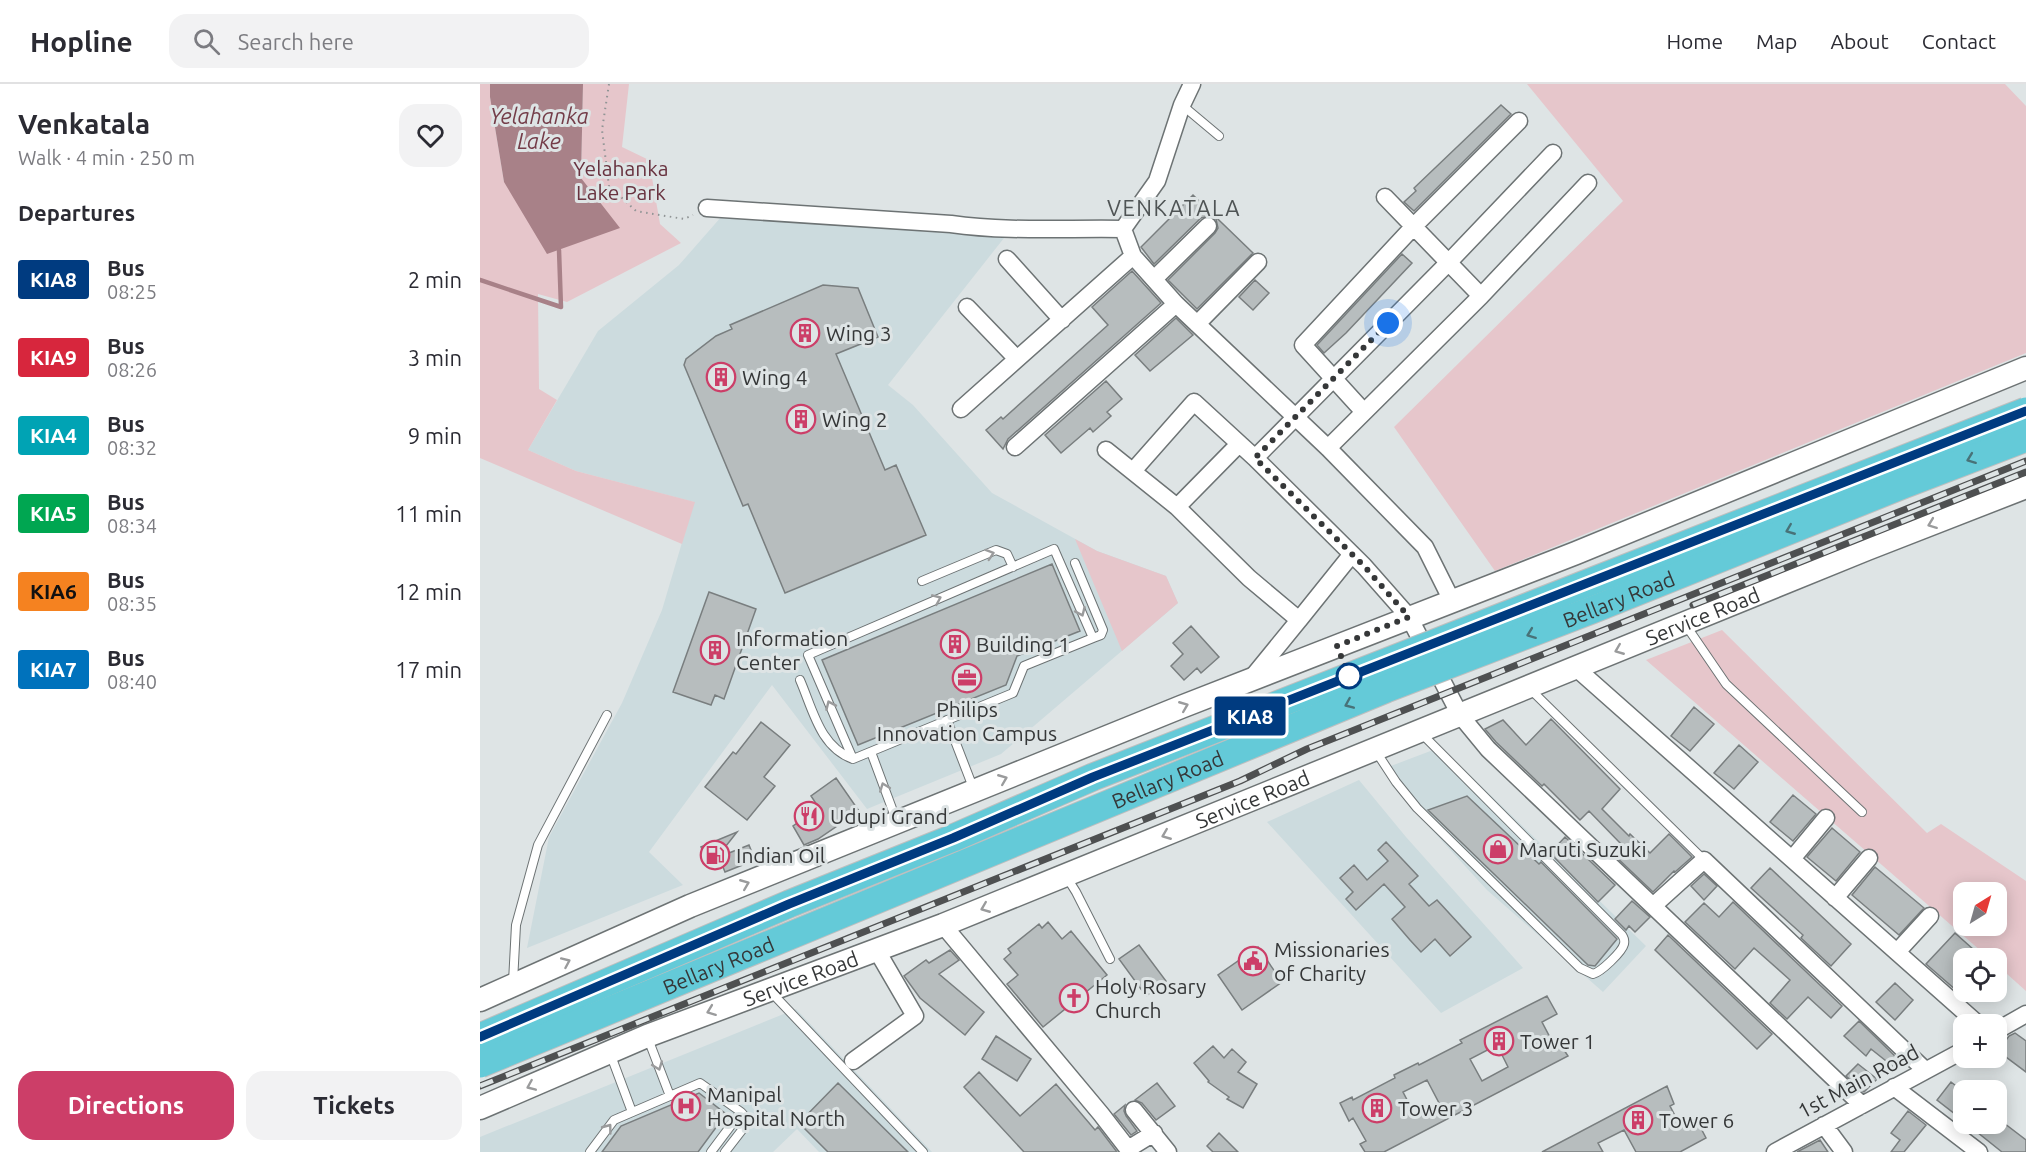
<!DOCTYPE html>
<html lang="en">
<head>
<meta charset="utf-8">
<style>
  :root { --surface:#fff; --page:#f2f2f3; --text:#2b2b33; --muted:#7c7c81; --line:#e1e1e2; --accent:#cc3e68 }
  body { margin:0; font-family:Ubuntu,sans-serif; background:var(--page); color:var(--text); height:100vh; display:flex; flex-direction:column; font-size:22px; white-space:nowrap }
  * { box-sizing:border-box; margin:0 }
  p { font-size:20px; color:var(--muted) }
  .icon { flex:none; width:33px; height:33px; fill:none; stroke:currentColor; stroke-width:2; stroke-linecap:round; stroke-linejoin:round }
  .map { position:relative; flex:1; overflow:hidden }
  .panel { display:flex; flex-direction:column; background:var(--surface); width:480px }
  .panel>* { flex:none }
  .badge { padding:0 12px; border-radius:4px; font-size:21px; line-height:39px }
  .needle { width:39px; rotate:37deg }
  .tools { position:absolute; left:1473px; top:798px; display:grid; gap:12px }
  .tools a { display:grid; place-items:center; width:54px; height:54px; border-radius:12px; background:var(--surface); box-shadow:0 3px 15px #0003; font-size:30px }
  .you { position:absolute; width:30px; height:30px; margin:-15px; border:4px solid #fff; border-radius:50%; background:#1a73e8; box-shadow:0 0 0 9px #1a73e833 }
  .map>.badge { position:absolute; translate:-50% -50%; box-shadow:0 0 0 3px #fff }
  h2 { padding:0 18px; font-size:22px; line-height:54px }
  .round { display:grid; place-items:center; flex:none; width:63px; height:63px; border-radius:18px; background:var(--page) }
  .headline { display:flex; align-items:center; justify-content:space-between; height:102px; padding:0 18px }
  h1 { font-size:28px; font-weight:700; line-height:45px }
  .action { display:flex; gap:12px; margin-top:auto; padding:12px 18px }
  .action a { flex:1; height:69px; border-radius:18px; background:var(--accent); color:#fff; font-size:24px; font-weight:700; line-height:69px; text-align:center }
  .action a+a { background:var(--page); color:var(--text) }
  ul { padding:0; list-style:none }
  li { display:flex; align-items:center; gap:18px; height:78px; padding:0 18px }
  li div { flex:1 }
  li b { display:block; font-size:22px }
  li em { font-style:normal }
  li .badge { min-width:66px; font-weight:700; text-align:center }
  header { display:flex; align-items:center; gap:36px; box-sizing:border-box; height:84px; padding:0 30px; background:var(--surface); border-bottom:2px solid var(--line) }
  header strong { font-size:28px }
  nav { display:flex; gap:33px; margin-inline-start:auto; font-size:21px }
  .search { width:420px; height:54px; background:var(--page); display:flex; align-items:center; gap:15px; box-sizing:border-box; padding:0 21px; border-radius:18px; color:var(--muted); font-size:22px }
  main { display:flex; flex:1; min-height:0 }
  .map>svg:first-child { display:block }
  .built { fill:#ccdbde }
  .green { fill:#e6c6cb; fill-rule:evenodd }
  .water { fill:#a88188 }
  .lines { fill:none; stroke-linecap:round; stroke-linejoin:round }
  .stream { stroke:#a88188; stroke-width:4.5 }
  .building { fill:#b7bdbe; stroke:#797e7f; stroke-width:1.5; fill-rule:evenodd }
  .service-casing { stroke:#6d7374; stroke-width:10 }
  .minor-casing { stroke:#6d7374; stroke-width:19 }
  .secondary-casing { stroke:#6d7374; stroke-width:25 }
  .path { stroke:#909495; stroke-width:2; stroke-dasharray:1.5 4.5; stroke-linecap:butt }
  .service { stroke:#fff; stroke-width:8 }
  .minor { stroke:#fff; stroke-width:16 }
  .secondary { stroke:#fff; stroke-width:22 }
  .rail-casing { stroke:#4e5051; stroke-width:7 }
  .rail { stroke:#dee4e5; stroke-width:4.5; stroke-dasharray:14; stroke-linecap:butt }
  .trunk-bridge-casing { stroke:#bebfbf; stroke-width:29; stroke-linecap:butt }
  .trunk-bridge { stroke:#64cad8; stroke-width:27 }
  .oneway { stroke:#487278 }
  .oneway2 { stroke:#9a9b9c }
  .line-casing { stroke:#fff; stroke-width:14 }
  .line { stroke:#003b80; stroke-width:9 }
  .walk { stroke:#353738; stroke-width:6; stroke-dasharray:0 10.8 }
  .stop-dot { fill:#fff; stroke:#003b80; stroke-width:3 }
  .labels { text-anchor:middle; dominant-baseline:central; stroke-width:6; stroke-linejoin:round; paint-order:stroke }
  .park-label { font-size:21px; fill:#68323f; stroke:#dee4e5 }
  .poi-label { font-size:21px; fill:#353738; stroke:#dee4e5; text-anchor:start }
  .street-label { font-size:21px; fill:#353738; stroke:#dee4e5 }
  .water-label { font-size:22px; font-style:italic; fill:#743d49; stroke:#dee4e5 }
  .neighbourhood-label { font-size:22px; letter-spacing:1.5px; fill:#4f5455; stroke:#dee4e5 }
</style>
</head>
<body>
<header>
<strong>Hopline</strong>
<div class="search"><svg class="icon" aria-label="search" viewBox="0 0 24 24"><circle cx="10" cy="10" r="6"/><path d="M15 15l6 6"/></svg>Search here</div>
<nav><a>Home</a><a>Map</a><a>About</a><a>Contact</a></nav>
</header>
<main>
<section class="panel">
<div class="headline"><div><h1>Venkatala</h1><p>Walk · 4 min · 250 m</p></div><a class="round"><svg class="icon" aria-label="heart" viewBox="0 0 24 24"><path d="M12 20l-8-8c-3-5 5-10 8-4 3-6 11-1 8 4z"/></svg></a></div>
<h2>Departures</h2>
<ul>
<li><span class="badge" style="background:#003b80;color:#fff">KIA8</span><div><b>Bus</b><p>08:25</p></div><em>2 min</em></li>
<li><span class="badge" style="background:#d7263d;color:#fff">KIA9</span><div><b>Bus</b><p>08:26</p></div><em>3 min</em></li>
<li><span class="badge" style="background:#00a3b4;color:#fff">KIA4</span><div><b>Bus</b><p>08:32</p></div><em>9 min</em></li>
<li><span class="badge" style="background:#00a651;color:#fff">KIA5</span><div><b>Bus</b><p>08:34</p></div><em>11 min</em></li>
<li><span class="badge" style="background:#f58220;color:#111">KIA6</span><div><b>Bus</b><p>08:35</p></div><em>12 min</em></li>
<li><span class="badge" style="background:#0072bc;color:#fff">KIA7</span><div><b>Bus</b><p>08:40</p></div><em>17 min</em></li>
</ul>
<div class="action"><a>Directions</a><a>Tickets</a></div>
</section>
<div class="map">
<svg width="1546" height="1068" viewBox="0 0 1546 1068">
  <rect width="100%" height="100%" fill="#dee4e5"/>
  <path class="built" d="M256 116 286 129 524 154 408 301 433 321 512 409 617 467 686 492 698 519 521 670 387 725 292 601 169 768 203 801 47 864 69 753 142 619 182 526 214 418 96 387 48 366 118 247 199 181Z
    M961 663 1166 862 1123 908 1007 806 932 724 903 685Z
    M879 696 926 753 1043 884 961 929 787 738Z
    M316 925 452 1068H339L317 1045 293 1068H0V1053Z"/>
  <path class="green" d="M0 0H10V13L24 98 101 94 103 0H149L142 63 169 76 180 140 201 159 87 218 58 210 59 305 77 316 48 366 96 387 215 418 202 460 0 374Z
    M1047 0H1525L1546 22V269L1015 487 914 343 1143 117Z
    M595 455 617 467 686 492 698 519 642 567Z
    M1242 546 1447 749 1461 740 1546 797V907L1517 881 1516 874H1509L1166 576ZM1484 808H1516V842H1484Z"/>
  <path class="water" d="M10 0H103L101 94 140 144 67 170 24 98 10 13Z"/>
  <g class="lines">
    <path class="stream" d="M0 196 81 223 79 166"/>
  </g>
  <path class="building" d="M1021 21 1031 30 934 127 924 118 936 107 934 104Z
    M713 111 773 169 717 225 688 196 735 149 738 144 736 135 730 132 721 134 674 180 661 163Z
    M922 170 932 179 866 249 844 269 837 261Z
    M652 187 681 219 528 355 523 365 506 346 521 333 523 335 628 241 612 223Z
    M775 196 789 209 773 226 759 213Z
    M343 201 378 204 398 253 356 270 405 386 416 381 446 451 305 509 268 420 263 422 204 281 206 275 236 252 252 245 250 241Z
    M696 234 713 251 670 287 655 271Z
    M626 297 642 315 627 328 631 332 613 348 610 344 581 369 565 351Z
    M572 480 600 547 537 572 526 601 378 661 342 576Z
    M229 508 276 525 244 615 235 611 231 621 193 608Z
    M711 542 739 573 721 589 717 584 704 596 691 582 703 570 693 559Z
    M1214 623 1234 640 1210 667 1191 652Z
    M1071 635 1140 705 1122 725 1149 752 1150 750 1170 769 1189 750 1212 773 1195 788 1194 787 1173 808 1132 769 1141 760 1109 727 1100 736 1064 700 1062 702 1016 658 1005 645 1023 636 1046 661Z
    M281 638 310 661 284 693 295 702 267 736 225 703 253 668 256 670Z
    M1259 661 1278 678 1254 705 1234 689Z
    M356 694 379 727 338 755 324 761 313 742 339 724 331 712Z
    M1313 711 1336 730 1313 757 1290 738Z
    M987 712 1059 780 1061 778 1137 855 1115 882 1108 881 948 726Z
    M1352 744 1380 768 1356 797 1327 773Z
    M257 748 235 776 228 779 221 763Z
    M1085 753 1135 801 1118 818 1070 769Z
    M906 758 938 792 929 800 949 822 957 816 991 853 970 872 955 855 941 868 930 856 912 835 925 823 904 800 876 826 866 815 873 808 860 794 874 781 887 796 908 777 898 766Z
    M269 761 275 776 245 788 239 773Z
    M1395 783 1444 824 1419 851 1372 811Z
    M1290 784 1371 860 1351 882 1321 854 1323 851 1271 804Z
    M1224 790 1237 802 1224 816 1211 802Z
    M1152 817 1170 833 1155 848 1149 842 1146 846 1135 835Z
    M1253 818 1362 922 1351 934 1328 913 1307 935 1290 919 1310 896 1274 864 1255 885 1205 838 1224 819 1239 833Z
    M568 838 582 855 591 847 627 891 563 943 527 900 538 891 524 875 531 869 528 865 559 840 562 844Z
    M1475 849 1503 874H1484V913L1446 880Z
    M1188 851 1292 950 1277 965 1175 866Z
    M659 861 686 897 666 912 639 875Z
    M778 863 802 898 762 926 738 891Z
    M470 866 479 876 459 890 504 928 485 951 440 914 424 892 446 876 449 879Z
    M1415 899 1433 916 1415 936 1396 918Z
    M1067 912 1077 930 1062 938 1073 959 1078 957 1088 972 904 1068H885L880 1060 886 1057 873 1034 869 1037 860 1019 872 1013 873 1016 915 994 914 991 938 979 939 981 982 959 980 956ZM1017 961 1028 983 1002 997 990 975ZM947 996 959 1019 935 1031 923 1008Z
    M1379 937 1421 978 1415 984 1391 965 1386 972 1364 952Z
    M1535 949 1546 957V988L1518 967 1529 952Z
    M516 952 551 975 537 997 502 975Z
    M733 962 744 974 752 965 766 978 758 988 777 1000 763 1024 747 1015 749 1013 728 998 729 997 714 979Z
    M1378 980 1397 995 1384 1008 1366 992Z
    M499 988 540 1032 576 1000 615 1046 618 1043 637 1068H544L484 1003Z
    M1471 998 1484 1008V1037L1457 1016Z
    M358 999 428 1068H348L319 1039Z
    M677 999 695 1022 676 1036 662 1019 655 1016Z
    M1187 1002 1194 1020 1190 1022 1201 1043 1216 1035 1226 1054 1200 1068H1156L1144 1046 1118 1059 1123 1068H1062Z
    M219 1009 246 1030 218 1068H122L141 1042Z
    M645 1021 644 1027 646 1032 657 1047 651 1051 634 1030Z
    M1428 1027 1446 1041 1424 1068H1411L1420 1056 1411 1049Z
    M1516 1033 1546 1056V1068H1522L1487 1040H1516Z
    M739 1049 758 1068H733L727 1062Z
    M1340 1056 1348 1068H1317Z"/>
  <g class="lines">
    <g class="service-casing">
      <path id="service" d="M702 21 739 52
        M595 479 623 546 621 551 613 554
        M442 497 516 466 527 470 533 483
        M1205 540 1246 600 1382 728
        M320 596C333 626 340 663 373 675L533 609 544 582 613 554 574 465 328 571 373 675
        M1049 604 1224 776
        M467 636 494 706
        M895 666 916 698 937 724 1100 884 1113 890C1121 888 1142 868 1144 860 1145 855 1144 855 1142 851L940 648
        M391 668 417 738
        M586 792 596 808 630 875
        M33 898 36 841 58 761 127 631
        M291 908 443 1068
        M167 952 190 1012
        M130 969 152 1028
        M110 1068 134 1036 220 999 261 1028 231 1068
        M245 1068 269 1037 261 1028"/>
    </g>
    <g class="minor-casing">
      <path id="minor" d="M712 0 702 21 677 97 643 145 653 172 696 220 848 364 945 463 972 517
        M1073 69 969 178 775 374 884 482 929 533 980 631 1008 665 1382 1021
        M905 113 1001 212
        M227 124 471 140C527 148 586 144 643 145
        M527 175 582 236
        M674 195 728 142
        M487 223 537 275
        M717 240 778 178
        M481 325 653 172
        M884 328 823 261 934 142 1039 37
        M535 363 696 220
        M848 364 1001 212 1108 99
        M626 366 697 423 769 494 819 536 872 470
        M653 387 714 318 775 374
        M697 423 759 360
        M1096 584 1498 940
        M770 596 819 536
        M1312 775 1346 734
        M1355 814 1389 774
        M1173 822 1224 776 1445 986
        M463 841 621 1030 648 1065 674 1049
        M1417 868 1450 832
        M1516 947 1546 930
        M373 977 435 932 396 865
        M1414 1003 1499 1068
        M654 1026 688 1068
        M1344 1041 1364 1068
        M1295 1068 1484 966"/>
    </g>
    <g class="secondary-casing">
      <g id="secondary">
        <path d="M0 916 210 822 701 623 1096 469 1546 284"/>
        <path id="s1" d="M0 1024 167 952 463 841 1387 465 1546 403"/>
      </g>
    </g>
    <path class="path" d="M129 0 122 46 129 102 156 127 204 135 213 131"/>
    <use href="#service" class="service"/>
    <use href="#minor" class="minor"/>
    <use href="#secondary" class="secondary"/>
    <g class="rail-casing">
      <path id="rail" d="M1213 521 1546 388
        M0 1002 760 697 827 665 1546 377"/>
    </g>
    <use href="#rail" class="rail"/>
    <g class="trunk-bridge-casing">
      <g id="trunk-bridge">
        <path d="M0 953 309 820 473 754 613 693 1546 327"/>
        <path id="s2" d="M0 980 906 605 1112 526 1423 401 1546 354"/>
      </g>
    </g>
    <use href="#trunk-bridge" class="trunk-bridge"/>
  </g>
  <defs><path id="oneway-chevron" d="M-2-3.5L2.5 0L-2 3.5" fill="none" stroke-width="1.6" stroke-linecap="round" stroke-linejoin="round" transform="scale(1.5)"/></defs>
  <g class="oneway">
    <use href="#oneway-chevron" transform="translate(1491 375) rotate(159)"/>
    <use href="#oneway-chevron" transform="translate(1310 446) rotate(158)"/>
    <use href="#oneway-chevron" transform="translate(1051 550) rotate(159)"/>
    <use href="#oneway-chevron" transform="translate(869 620) rotate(157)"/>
  </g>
  <g class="oneway2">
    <use href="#oneway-chevron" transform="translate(1452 440) rotate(159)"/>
    <use href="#oneway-chevron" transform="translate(510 470) rotate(-18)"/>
    <use href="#oneway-chevron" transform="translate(457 515) rotate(-23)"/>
    <use href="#oneway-chevron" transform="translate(601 528) rotate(66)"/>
    <use href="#oneway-chevron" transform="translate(1139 566) rotate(158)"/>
    <use href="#oneway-chevron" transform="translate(350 621) rotate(-114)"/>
    <use href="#oneway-chevron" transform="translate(704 622) rotate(-22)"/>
    <use href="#oneway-chevron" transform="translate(523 695) rotate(-22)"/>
    <use href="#oneway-chevron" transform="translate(404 703) rotate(-111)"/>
    <use href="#oneway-chevron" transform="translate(686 751) rotate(158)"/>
    <use href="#oneway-chevron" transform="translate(265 800) rotate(-22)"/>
    <use href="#oneway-chevron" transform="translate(505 824) rotate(158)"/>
    <use href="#oneway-chevron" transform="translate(86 878) rotate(-24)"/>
    <use href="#oneway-chevron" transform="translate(231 927) rotate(159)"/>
    <use href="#oneway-chevron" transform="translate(178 982) rotate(69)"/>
    <use href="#oneway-chevron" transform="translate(51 1002) rotate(157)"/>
    <use href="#oneway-chevron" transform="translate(128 1044) rotate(-53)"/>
  </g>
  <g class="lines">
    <g class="line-casing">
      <path id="line" d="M0 953 309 820 473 754 613 693 1546 327"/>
    </g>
    <use href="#line" class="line"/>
    <path class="walk" d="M869 592 857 562 929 533 884 482 775 374 908 239"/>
  </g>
  <defs>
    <g id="building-ring" transform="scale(1.5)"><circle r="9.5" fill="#dee4e5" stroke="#cc3e68" stroke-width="1.5"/><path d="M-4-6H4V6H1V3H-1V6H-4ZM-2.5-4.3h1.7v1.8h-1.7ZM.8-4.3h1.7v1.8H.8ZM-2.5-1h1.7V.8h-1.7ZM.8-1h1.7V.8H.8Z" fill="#cc3e68"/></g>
    <g id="office-ring" transform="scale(1.5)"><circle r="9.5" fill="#dee4e5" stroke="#cc3e68" stroke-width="1.5"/><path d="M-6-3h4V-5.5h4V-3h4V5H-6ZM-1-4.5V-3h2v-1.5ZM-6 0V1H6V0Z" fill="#cc3e68"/></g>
    <g id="restaurant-ring" transform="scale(1.5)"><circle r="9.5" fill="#dee4e5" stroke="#cc3e68" stroke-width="1.5"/><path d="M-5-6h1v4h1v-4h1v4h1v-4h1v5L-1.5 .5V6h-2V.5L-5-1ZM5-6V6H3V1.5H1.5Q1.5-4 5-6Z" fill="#cc3e68"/></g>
    <g id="shop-ring" transform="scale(1.5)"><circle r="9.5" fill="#dee4e5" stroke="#cc3e68" stroke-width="1.5"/><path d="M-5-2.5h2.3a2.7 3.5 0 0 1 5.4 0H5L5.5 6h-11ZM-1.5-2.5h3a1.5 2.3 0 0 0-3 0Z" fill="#cc3e68"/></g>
    <g id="fuel-ring" transform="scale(1.5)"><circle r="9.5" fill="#dee4e5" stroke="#cc3e68" stroke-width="1.5"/><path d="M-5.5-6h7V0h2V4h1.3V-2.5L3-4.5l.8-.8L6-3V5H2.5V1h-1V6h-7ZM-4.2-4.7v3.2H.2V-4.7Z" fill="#cc3e68"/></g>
    <g id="civic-ring" transform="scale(1.5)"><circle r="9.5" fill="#dee4e5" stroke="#cc3e68" stroke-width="1.5"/><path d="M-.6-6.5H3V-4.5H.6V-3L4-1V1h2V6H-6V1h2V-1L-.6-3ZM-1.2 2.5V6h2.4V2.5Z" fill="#cc3e68"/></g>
    <g id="church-ring" transform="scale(1.5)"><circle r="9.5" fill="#dee4e5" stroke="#cc3e68" stroke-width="1.5"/><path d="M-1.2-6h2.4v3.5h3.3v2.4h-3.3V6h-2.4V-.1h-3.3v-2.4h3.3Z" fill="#cc3e68"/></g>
    <g id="hospital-ring" transform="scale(1.5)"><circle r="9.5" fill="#dee4e5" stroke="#cc3e68" stroke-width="1.5"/><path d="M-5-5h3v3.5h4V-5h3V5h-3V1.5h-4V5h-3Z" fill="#cc3e68"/></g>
  </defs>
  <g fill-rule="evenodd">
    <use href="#building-ring" x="325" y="249"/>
    <use href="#building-ring" x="241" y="293"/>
    <use href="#building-ring" x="321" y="335"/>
    <use href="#building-ring" x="475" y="560"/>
    <use href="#building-ring" x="235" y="566"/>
    <use href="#office-ring" x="487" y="594"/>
    <use href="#restaurant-ring" x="329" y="732"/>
    <use href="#shop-ring" x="1018" y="765"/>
    <use href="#fuel-ring" x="235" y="771"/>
    <use href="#civic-ring" x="773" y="877"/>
    <use href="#church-ring" x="594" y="914"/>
    <use href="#building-ring" x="1019" y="957"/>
    <use href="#hospital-ring" x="206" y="1022"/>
    <use href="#building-ring" x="897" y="1024"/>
    <use href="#building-ring" x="1158" y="1036"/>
  </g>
  <circle class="stop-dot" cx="869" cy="592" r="12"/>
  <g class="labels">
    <g class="park-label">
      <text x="141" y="84">Yelahanka<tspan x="141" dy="24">Lake Park</tspan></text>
    </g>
    <g class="poi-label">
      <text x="346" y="249">Wing 3</text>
      <text x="262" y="293">Wing 4</text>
      <text x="342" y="335">Wing 2</text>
      <text x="256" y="554">Information<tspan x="256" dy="24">Center</tspan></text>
      <text x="496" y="560">Building 1</text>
      <text x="487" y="625" text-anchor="middle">Philips<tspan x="487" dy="24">Innovation Campus</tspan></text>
      <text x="350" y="732">Udupi Grand</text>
      <text x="1039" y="765">Maruti Suzuki</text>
      <text x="256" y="771">Indian Oil</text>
      <text x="794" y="865">Missionaries<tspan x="794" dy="24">of Charity</tspan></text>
      <text x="615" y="902">Holy Rosary<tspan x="615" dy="24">Church</tspan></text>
      <text x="1040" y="957">Tower 1</text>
      <text x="227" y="1010">Manipal<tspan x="227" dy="24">Hospital North</tspan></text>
      <text x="918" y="1024">Tower 3</text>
      <text x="1179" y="1036">Tower 6</text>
    </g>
    <g class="street-label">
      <text stroke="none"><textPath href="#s2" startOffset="1230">Bellary Road</textPath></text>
      <text stroke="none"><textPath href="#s1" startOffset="1318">Service Road</textPath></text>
      <text stroke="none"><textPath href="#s2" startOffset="744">Bellary Road</textPath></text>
      <text stroke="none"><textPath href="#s1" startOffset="832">Service Road</textPath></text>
      <text stroke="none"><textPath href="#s2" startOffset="258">Bellary Road</textPath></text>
      <text stroke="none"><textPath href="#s1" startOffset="346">Service Road</textPath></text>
      <text transform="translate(1378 997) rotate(-28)">1st Main Road</text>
    </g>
    <g class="water-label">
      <text x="59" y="31">Yelahanka<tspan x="59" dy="25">Lake</tspan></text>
    </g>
    <g class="neighbourhood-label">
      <text x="694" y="123">VENKATALA</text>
    </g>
  </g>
</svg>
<div class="tools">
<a><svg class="needle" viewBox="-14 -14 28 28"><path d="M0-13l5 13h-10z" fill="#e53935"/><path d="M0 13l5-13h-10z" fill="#7c7c81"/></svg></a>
<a><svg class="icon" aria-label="locate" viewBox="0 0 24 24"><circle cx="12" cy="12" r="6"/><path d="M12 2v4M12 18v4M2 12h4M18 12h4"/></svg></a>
<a>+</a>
<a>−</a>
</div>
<div class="you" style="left:908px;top:239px"></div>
<b class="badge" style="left:770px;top:632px;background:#003b80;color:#fff">KIA8</b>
</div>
</main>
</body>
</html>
